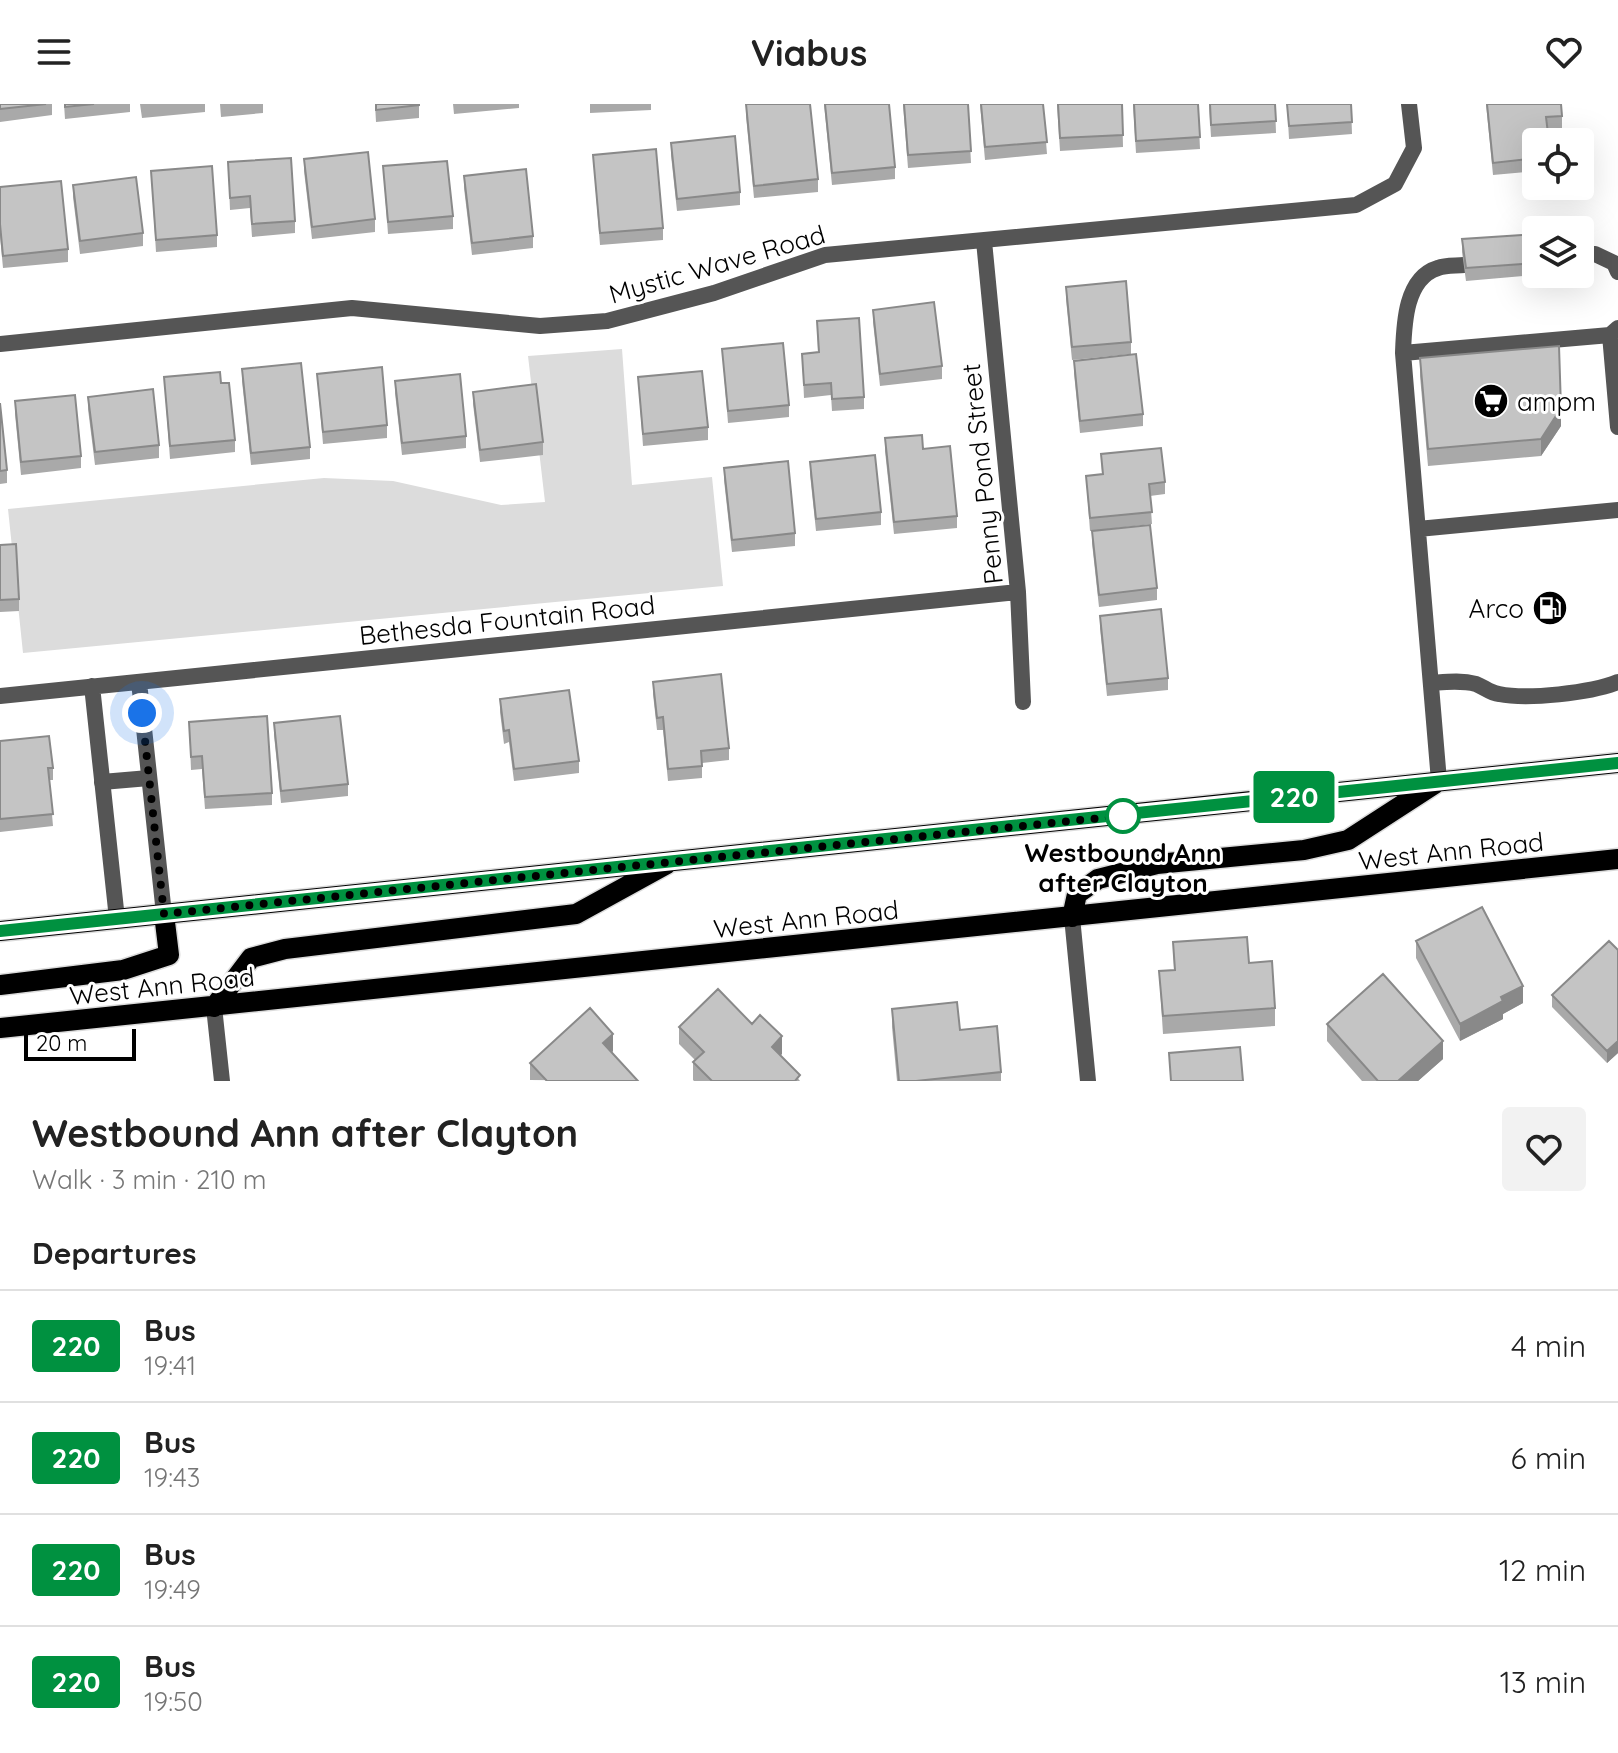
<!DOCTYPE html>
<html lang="en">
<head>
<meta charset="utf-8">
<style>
  :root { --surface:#fff; --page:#f2f2f2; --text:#222; --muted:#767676; --line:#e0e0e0 }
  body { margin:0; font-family:Quicksand,sans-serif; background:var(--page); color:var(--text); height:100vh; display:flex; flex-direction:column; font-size:30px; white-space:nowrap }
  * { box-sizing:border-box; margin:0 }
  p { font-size:26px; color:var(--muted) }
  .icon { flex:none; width:44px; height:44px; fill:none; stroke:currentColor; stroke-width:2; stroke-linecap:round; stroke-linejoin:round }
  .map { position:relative; height:977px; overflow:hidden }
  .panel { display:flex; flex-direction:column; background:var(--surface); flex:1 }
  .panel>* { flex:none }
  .badge { padding:0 16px; border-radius:6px; font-size:28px; line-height:52px }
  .tools { position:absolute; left:1522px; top:24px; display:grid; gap:16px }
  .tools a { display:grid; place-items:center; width:72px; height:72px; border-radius:8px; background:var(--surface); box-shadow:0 8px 32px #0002; font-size:40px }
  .scale { position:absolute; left:24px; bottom:20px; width:112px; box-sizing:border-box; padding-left:8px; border:4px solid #000; border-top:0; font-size:22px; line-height:28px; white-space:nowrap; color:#000; -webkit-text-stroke:6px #fff; paint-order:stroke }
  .you { position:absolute; width:40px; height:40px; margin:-20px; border:6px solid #fff; border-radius:50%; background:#1a73e8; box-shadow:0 0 0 12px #1a73e833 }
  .map>.badge { position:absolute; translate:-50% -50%; box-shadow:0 0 0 4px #fff }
  h2 { padding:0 32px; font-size:30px; line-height:72px }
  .round { display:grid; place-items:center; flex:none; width:84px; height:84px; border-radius:8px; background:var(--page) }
  .overview { display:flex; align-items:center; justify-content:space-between; height:136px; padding:0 32px }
  h1 { font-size:38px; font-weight:700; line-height:60px }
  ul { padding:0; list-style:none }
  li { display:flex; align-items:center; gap:24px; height:112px; padding:0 32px; border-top:2px solid var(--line) }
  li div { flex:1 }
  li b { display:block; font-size:30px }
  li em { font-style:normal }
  li .badge { min-width:88px; font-weight:700; text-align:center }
  header { display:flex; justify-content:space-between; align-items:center; height:104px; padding:0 32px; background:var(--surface); font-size:36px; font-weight:700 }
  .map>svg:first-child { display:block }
  .green { fill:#dcdcdc }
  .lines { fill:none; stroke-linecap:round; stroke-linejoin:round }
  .primary-casing { stroke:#dbdbdb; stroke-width:23 }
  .service { stroke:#555; stroke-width:16 }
  .minor { stroke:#555; stroke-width:16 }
  .primary { stroke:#000; stroke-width:20 }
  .wall { fill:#a9a9a9 }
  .shaded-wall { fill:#898989 }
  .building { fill:#c4c4c4; stroke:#898989; stroke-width:2 }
  .line-casing { stroke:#fff; stroke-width:18 }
  .line { stroke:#009140; stroke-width:12 }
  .walk { stroke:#000; stroke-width:8; stroke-dasharray:0 14.4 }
  .stop-dot { fill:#fff; stroke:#009140; stroke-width:4 }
  .labels { text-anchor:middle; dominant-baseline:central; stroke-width:6; stroke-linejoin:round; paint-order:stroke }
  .street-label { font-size:26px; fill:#000; stroke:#fff }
  .poi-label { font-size:26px; fill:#000; stroke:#fff; text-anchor:start }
  .stop-label { font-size:26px; font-weight:bold; fill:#000; stroke:#fff }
</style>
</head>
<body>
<header><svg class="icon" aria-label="menu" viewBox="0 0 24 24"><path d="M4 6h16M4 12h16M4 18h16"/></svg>Viabus<svg class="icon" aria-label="heart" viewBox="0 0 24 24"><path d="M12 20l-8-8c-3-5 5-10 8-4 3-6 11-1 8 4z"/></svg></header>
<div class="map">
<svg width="1618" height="977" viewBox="0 0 1618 977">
  <rect width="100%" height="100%" fill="#fff"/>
  <path class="green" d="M622 245 632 381 712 373 723 482 23 549 8 405 324 374 393 377 501 401 545 398 528 252Z"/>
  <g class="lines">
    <g class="primary-casing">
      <path id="primary" d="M1072 813 1077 790 1098 775 1157 760 1304 746 1348 736 1436 679
        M0 827 1618 659
        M0 881 123 866 169 851 164 810
        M214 903 251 854 285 845 576 810 667 760
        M0 924 1618 755"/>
    </g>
    <path class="service" d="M1580 152 1595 150 1614 159 1618 168
      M1610 231 1618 323
      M1403 249 1610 231 1618 224
      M1418 425 1618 406
      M1431 579C1446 578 1461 576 1476 580 1484 583 1490 589 1499 590 1527 596 1591 589 1618 578
      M1439 677 1403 249C1404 221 1405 174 1438 164 1446 161 1456 162 1464 161
      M102 678 149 674"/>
    <path class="minor" d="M984 137 1018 488 1023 598
      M0 240 352 204 540 222 607 217 714 189 825 151 1356 101 1395 80 1414 44 1409 0
      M139 578 164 810
      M92 582 117 815
      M0 592 1018 488
      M1072 813 1088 977
      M214 903 222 977"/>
    <use href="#primary" class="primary"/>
  </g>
  <path class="wall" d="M0 0H52V11L0 18Z
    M64 0H130V8L65 15Z
    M140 0H205V8L142 14Z
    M220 0H263V9L221 13Z
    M375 0H419V14L376 18Z
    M453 0H519V4L454 10Z
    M590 0H651V6L590 9Z
    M746 0 818 75V88L754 94 746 12Z
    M824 0H889L895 63V75L832 81Z
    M903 0H968L971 59 908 64Z
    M980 0H1043L1047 50 985 56Z
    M1057 0H1122L1123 43 1060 47Z
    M1133 0H1198L1200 45 1136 49Z
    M1209 0H1275L1276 29 1211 33Z
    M1287 0H1351L1352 30 1289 35Z
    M1486 0 1562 12V24L1547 25 1536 38V67L1493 71Z
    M671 39 740 88V101L677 107 671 51Z
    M593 51 663 124V136L600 141Z
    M304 55 375 115V128L312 135 304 67Z
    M228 58 295 117V129L252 133 250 104 230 106Z
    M383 62 453 112V125L388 130Z
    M151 67 217 131V143L156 148Z
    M464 72 533 132V144L472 151 464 84Z
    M73 81 143 129V142L80 150 73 93Z
    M0 83 68 145V158L3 164 0 132Z
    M1536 130V170H1546L1466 177 1462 148V135Z
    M1066 183 1131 238V250L1072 256 1066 195Z
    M873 206 942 262V275L880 282 873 218Z
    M817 217 864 293V305L832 307 831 291 804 294 802 250 818 248Z
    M722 245 789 301V313L728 319Z
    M1420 254 1561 322 1541 352 1428 362 1420 272Z
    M1074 257 1143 310V322L1080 329 1074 269Z
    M242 265 310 343V355L251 361 242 277Z
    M317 270 387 321V334L323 340Z
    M164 273 221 279 235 336V348L170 355Z
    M638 273 708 323V336L643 342Z
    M395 277 466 332V344L402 351 395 289Z
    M473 288 543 338V351L480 358 473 300Z
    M88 293 159 341V354L95 361 88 305Z
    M15 297 81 352V364L21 371 15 310Z
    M0 299 7 366V379L0 380Z
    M885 334 923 345 957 412V424L894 430 885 347Z
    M1101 350 1165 378V390L1150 392 1152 420 1090 427 1086 372 1102 370Z
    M810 358 881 408V421L816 427 810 370Z
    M724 364 795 429V442L732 448 724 376Z
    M1092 427 1157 484V496L1099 503 1092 439Z
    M0 441 19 495V507L0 508Z
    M1100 512 1168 574V586L1107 592 1100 524Z
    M653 578 729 644V656L702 659V674L668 677 663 626H657L653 590Z
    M500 595 579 657V669L514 677 509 638 504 640 500 608Z
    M189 618 272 689V701L205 705 202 665 191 666Z
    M274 619 348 680V692L281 699 274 631Z
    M0 637 53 664V676H49L53 722 0 728Z
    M1416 837 1523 899 1503 910V915L1460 937 1416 854Z
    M1173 838 1249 859 1275 904V922L1163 930 1159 867 1174 866Z
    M1618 846V949L1607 959 1552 903V891Z
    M892 905 960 926 1001 968V977H897L892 923Z
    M1327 920 1443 955 1418 977H1362L1327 937Z
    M679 923 782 950 780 951 800 977H694L693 976V958L695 956 679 940Z
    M613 947 612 949 638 977 530 976V959Z"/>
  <path class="shaded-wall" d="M1561 304V322L1541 352V335Z
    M1523 882V899L1503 910V915L1460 937V920L1501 893Z
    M613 930V947L603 956V939Z
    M782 932V950L772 960V943Z
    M1443 937V955L1418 977H1398Z
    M1618 937V949L1607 959V947Z"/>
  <path class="building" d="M0 0H46L0 5Z
    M65 0H94L65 3Z
    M376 0H419V1L376 6Z
    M746 0H810L818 75 754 82Z
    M825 0H889L895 63 832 69Z
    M904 0H968L971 47 908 51Z
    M981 0H1043L1047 38 985 43Z
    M1058 0H1122L1123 31 1060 34Z
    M1134 0H1198L1200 33 1136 37Z
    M1210 0H1275L1276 17 1211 21Z
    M1287 0H1351L1352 18 1289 22Z
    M1487 0H1561L1562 12 1546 13 1549 38H1536V54L1493 59Z
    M735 32 740 88 677 95 671 39Z
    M656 45 663 124 600 129 593 51Z
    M368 48 375 115 312 123 304 55Z
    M291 54 295 117 252 120 250 92 230 94 228 58Z
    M447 57 453 112 388 118 383 62Z
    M212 62 217 131 156 136 151 67Z
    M526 65 533 132 472 139 464 72Z
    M136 73 143 129 80 137 73 81Z
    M61 77 68 145 3 152 0 120V83Z
    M1536 130V159L1466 164 1462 135Z
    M1126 177 1131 238 1072 243 1066 183Z
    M934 198 942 262 880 270 873 206Z
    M859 214 864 293 832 295 831 279 804 281 802 250 819 248 817 217Z
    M783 239 789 301 728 307 722 245Z
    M1559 242 1561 304 1541 335 1428 345 1420 254Z
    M1136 250 1143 310 1080 317 1074 257Z
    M301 259 310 343 251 349 242 265Z
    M382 263 387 321 323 328 317 270Z
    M702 267 708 323 643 330 638 273Z
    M220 268 221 279H229L235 336 170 342 164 273Z
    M460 270 466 332 402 339 395 277Z
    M536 280 543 338 480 346 473 288Z
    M153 285 159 341 95 348 88 293Z
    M75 291 81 352 21 358 15 297Z
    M0 299 7 366 0 367Z
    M922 331 923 345 950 342 957 412 894 418 885 334Z
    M1161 344 1165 378 1149 380 1152 408 1090 414 1086 372 1103 370 1101 350Z
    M875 351 881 408 816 415 810 358Z
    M788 357 795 429 732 436 724 364Z
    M1150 421 1157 484 1099 491 1092 427Z
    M16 440 19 495 0 496V441Z
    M1161 505 1168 574 1107 580 1100 512Z
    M721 570 729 644 701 647 702 662 668 665 663 613 657 614 653 578Z
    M569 586 579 657 514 665 509 626 504 627 500 595Z
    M267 612 272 689 205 693 202 652 191 653 189 618Z
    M340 612 348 680 281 687 274 619Z
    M49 632 53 664H48L53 710 0 715V637Z
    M1482 803 1523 882 1501 893 1503 897 1460 920 1416 837Z
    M1247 833 1249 859 1272 857 1275 904 1163 912 1159 867 1175 866 1173 838Z
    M1609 837 1618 846V937L1607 947 1552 891Z
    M1383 870 1443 937 1398 977H1378L1327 920Z
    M718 885 752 920 760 911 782 932 772 943 800 971 795 977H712L693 958 704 948 679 923Z
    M957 898 960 926 997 922 1001 968 916 977H899L892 905Z
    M590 904 613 930 603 939 638 977H547L530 959Z
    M1240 943 1243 977H1171L1169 949Z"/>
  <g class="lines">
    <g class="line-casing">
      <path id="line" d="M0 827 1618 659"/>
    </g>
    <use href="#line" class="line"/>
    <path class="walk" d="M142 609 164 810 1130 711 1123 712"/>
  </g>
  <defs>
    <g id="supermarket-disc" transform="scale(1.8)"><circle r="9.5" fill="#000" stroke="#fff"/><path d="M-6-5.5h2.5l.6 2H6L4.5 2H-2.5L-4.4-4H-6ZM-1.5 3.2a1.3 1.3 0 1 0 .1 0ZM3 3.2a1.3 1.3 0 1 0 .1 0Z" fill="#fff"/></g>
    <g id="fuel-disc" transform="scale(1.8)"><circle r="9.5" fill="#000" stroke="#fff"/><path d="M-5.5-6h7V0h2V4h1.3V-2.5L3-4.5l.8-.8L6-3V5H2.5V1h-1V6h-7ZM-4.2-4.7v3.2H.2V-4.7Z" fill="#fff"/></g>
  </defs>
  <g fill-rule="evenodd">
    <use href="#supermarket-disc" x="1491" y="297"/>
    <use href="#fuel-disc" x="1550" y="504"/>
  </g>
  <circle class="stop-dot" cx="1123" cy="712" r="16"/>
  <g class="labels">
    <g class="street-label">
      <text transform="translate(717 160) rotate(-16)">Mystic Wave Road</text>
      <text transform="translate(982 370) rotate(-96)">Penny Pond Street</text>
      <text transform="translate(507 516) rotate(-6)">Bethesda Fountain Road</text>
      <text transform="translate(1451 747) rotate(-6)">West Ann Road</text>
      <text transform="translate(806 815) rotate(-6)">West Ann Road</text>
      <text transform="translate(162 882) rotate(-6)">West Ann Road</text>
    </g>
    <g class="poi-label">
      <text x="1517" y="297">ampm</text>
      <text x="1524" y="504" text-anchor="end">Arco</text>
    </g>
    <g class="stop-label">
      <text x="1123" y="748">Westbound Ann<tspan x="1123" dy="30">after Clayton</tspan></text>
    </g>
  </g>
</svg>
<div class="tools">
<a><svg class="icon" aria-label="locate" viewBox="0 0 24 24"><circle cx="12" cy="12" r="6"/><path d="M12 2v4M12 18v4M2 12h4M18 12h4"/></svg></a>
<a><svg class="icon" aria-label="layers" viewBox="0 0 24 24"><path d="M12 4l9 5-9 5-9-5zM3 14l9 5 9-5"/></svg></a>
</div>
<div class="scale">20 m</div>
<div class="you" style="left:142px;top:609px"></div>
<b class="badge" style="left:1294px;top:693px;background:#009140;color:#fff">220</b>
</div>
<section class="panel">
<div class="overview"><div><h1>Westbound Ann after Clayton</h1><p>Walk · 3 min · 210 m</p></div><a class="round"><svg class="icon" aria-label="heart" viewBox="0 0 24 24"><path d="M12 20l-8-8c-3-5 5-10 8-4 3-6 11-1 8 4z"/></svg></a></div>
<h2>Departures</h2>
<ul>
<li><span class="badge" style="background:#009140;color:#fff">220</span><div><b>Bus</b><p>19:41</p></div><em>4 min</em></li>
<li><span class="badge" style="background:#009140;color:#fff">220</span><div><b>Bus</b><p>19:43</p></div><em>6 min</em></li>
<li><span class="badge" style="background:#009140;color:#fff">220</span><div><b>Bus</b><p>19:49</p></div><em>12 min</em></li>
<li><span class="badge" style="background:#009140;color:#fff">220</span><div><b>Bus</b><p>19:50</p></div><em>13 min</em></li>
</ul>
</section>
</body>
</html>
